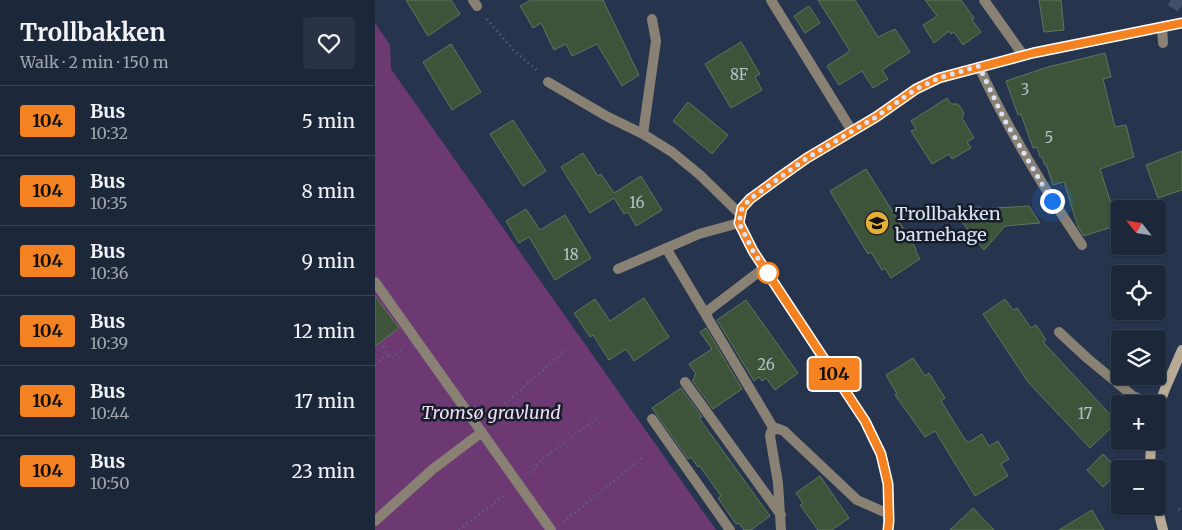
<!DOCTYPE html>
<html lang="en">
<head>
<meta charset="utf-8">
<style>
  :root { --surface:#1c273a; --page:#293345; --text:#f1f3f6; --muted:#a0a5af; --line:#3a4454 }
  body { margin:0; font-family:Merriweather,serif; background:var(--page); color:var(--text); height:100vh; display:flex; flex-direction:column; font-size:19px; white-space:nowrap }
  * { box-sizing:border-box; margin:0 }
  p { font-size:16px; color:var(--muted) }
  .icon { flex:none; width:28px; height:28px; fill:none; stroke:currentColor; stroke-width:2; stroke-linecap:round; stroke-linejoin:round }
  .map { position:relative; flex:1; overflow:hidden }
  .side { display:flex; flex-direction:column; background:var(--surface); width:375px }
  .side>* { flex:none }
  .badge { padding:0 10px; border-radius:4px; font-size:18px; line-height:32px }
  .needle { width:32px; rotate:300deg }
  .fabs { position:absolute; left:736px; top:200px; display:grid; gap:10px }
  .fabs a { display:grid; place-items:center; width:55px; height:55px; border-radius:5px; background:var(--surface); box-shadow:0 1px 4px #0004,0 0 0 1px var(--line); font-size:25px }
  .you { position:absolute; width:25px; height:25px; margin:-12px; border:4px solid #fff; border-radius:50%; background:#1a73e8; box-shadow:0 0 0 8px #1a73e833 }
  .map>.badge { position:absolute; translate:-50% -50%; box-shadow:0 0 0 2px #fff }
  .round { display:grid; place-items:center; flex:none; width:52px; height:52px; border-radius:5px; background:var(--page) }
  .overview { display:flex; align-items:center; justify-content:space-between; height:85px; padding:0 20px }
  h1 { font-size:24px; font-weight:700; line-height:38px }
  ul { padding:0; list-style:none }
  li { display:flex; align-items:center; gap:15px; height:70px; padding:0 20px; border-top:1px solid var(--line) }
  li div { flex:1 }
  li b { display:block; font-size:19px }
  li em { font-style:normal }
  li .badge { min-width:55px; font-weight:700; text-align:center }
  main { display:flex; flex:1; min-height:0 }
  .map>svg:first-child { display:block }
  .green { fill:#6c3972 }
  .building { fill:#3d543b; stroke:#5e775c }
  .lines { fill:none; stroke-linecap:round; stroke-linejoin:round }
  .primary-tunnel { stroke:#414e67; stroke-width:12; stroke-dasharray:12 6; stroke-linecap:butt }
  .path { stroke:#5c6980; stroke-width:3; stroke-dasharray:1 4; stroke-linecap:butt }
  .lane { stroke:#898173; stroke-width:10 }
  .street { stroke:#898173; stroke-width:10 }
  .secondary { stroke:#b8ac96; stroke-width:10 }
  .line-casing { stroke:#fff; stroke-width:11 }
  .line { stroke:#f58220; stroke-width:8 }
  .walk { stroke:#dae4f5; stroke-width:5; stroke-dasharray:0 9 }
  .stop-dot { fill:#fff; stroke:#f58220; stroke-width:2.5 }
  .labels { text-anchor:middle; dominant-baseline:central; stroke-width:5; stroke-linejoin:round; paint-order:stroke }
  .number-label { font-size:15px; fill:#b3c0c6 }
  .poi-label { font-size:18px; fill:#dae4f5; stroke:#161c28; text-anchor:start }
  .park-label { font-size:18px; font-style:italic; fill:#f0dbf3; stroke:#161c28 }
</style>
</head>
<body>
<main>
<section class="side">
<div class="overview"><div><h1>Trollbakken</h1><p>Walk · 2 min · 150 m</p></div><a class="round"><svg class="icon" aria-label="heart" viewBox="0 0 24 24"><path d="M12 20l-8-8c-3-5 5-10 8-4 3-6 11-1 8 4z"/></svg></a></div>
<ul>
<li><span class="badge" style="background:#f58220;color:#111">104</span><div><b>Bus</b><p>10:32</p></div><em>5 min</em></li>
<li><span class="badge" style="background:#f58220;color:#111">104</span><div><b>Bus</b><p>10:35</p></div><em>8 min</em></li>
<li><span class="badge" style="background:#f58220;color:#111">104</span><div><b>Bus</b><p>10:36</p></div><em>9 min</em></li>
<li><span class="badge" style="background:#f58220;color:#111">104</span><div><b>Bus</b><p>10:39</p></div><em>12 min</em></li>
<li><span class="badge" style="background:#f58220;color:#111">104</span><div><b>Bus</b><p>10:44</p></div><em>17 min</em></li>
<li><span class="badge" style="background:#f58220;color:#111">104</span><div><b>Bus</b><p>10:50</p></div><em>23 min</em></li>
</ul>
</section>
<div class="map">
<svg width="807" height="530" viewBox="0 0 807 530">
  <rect width="100%" height="100%" fill="#26344e"/>
  <path class="green" d="M0 23 15 45 16 69 341 530H0Z"/>
  <path class="building" d="M31 0H76L85 14 53 36Z
    M156 0H228L264 75 247 86 222 44 197 56 191 44 179 50 166 23 158 28 145 6Z
    M443 0H480L503 37 520 29 535 52 507 70 513 79 498 88 487 71 464 85 452 66 475 51Z
    M550 0H586L599 18 597 20 606 32 588 45 579 32 576 34 574 31 559 43 548 25 562 16Z
    M664 0H686L689 30 669 32Z
    M434 6 445 23 430 33 419 16Z
    M366 42 385 74 380 77 387 90 356 108 330 64Z
    M76 44 106 92 77 110 48 62Z
    M730 53 736 77 728 79 740 127 751 125 759 157 725 169 743 225 709 236 703 227 689 182 678 185 671 164 670 165 667 157H665L662 147 658 148 646 114 643 115 631 81 673 67Z
    M572 98 576 104H583L589 113 587 118 599 138 592 142 596 148 577 159 574 154 557 164 536 131 541 129 536 121Z
    M313 102 353 135 337 154 298 121Z
    M138 120 171 171 148 186 115 134Z
    M807 151V190L783 198 771 165Z
    M208 153 223 176 226 174 239 193 266 176 287 210 261 226 253 212 249 214 239 198 215 213 186 167Z
    M491 169 541 249 540 250 545 259 516 278 510 268 507 270 496 252 493 254 455 191Z
    M654 206 665 223 630 226 609 250 577 209 605 207V209Z
    M151 209 165 230 190 215 216 258 180 280 154 237 144 243 131 221Z
    M0 296 24 328 0 346Z
    M269 298 294 337 259 361 251 349 234 360 218 335 215 337 199 313 220 299 235 321Z
    M630 299 638 310 642 308 656 328 661 325 671 340 668 342 742 422 715 448 653 382 608 314Z
    M371 300 423 373 400 390 391 378 387 381 384 377 379 381 342 320Z
    M331 328 367 389 338 409 317 380 320 378 319 376 321 374 314 364 337 349 325 332Z
    M538 358 550 376 554 373 570 398 566 401 591 441 594 442 607 434 614 446 623 441 634 459 626 464 633 476 600 496 560 431 550 437 520 395 522 394 511 375Z
    M306 388 327 417 324 418 395 516 376 530H369L364 523 361 524 343 498 346 496 324 465 323 467 316 457 313 459 277 408Z
    M728 454 745 471 728 487 712 470Z
    M445 476 474 518 457 530H443L425 505 428 503 421 493Z
    M598 508 619 530H575Z
    M717 510 729 530H684Z"/>
  <g class="lines">
    <path class="primary-tunnel" d="M796 0 807 7"/>
    <path class="path" d="M112 19 139 51 163 71
      M0 82 4 79
      M8 347 15 358 29 349
      M0 364 13 354
      M115 417 194 347
      M155 473 166 460 229 413
      M804 509 807 511
      M188 522 267 458
      M84 530 131 494"/>
    <path class="lane" d="M98 0 102 6
      M396 0 477 131
      M787 27 788 43
      M604 67C633 130 668 187 707 245
      M173 82 233 117 268 134 297 152 325 175 365 214
      M268 134 281 41 277 19
      M291 248 399 429
      M243 269 324 234 364 223
      M0 282 176 530
      M330 313 389 268
      M684 332 712 358 758 396 777 404
      M310 382 406 515
      M277 419 355 530
      M0 521 58 469 107 432
      M406 530 403 483 395 436 396 432 401 428 409 431 482 500 514 514"/>
    <path class="street" d="M609 0 648 55
      M513 530V484L506 454 490 421 378 251 364 223 367 208 375 199 405 177 432 158 501 117 541 89 564 78 658 53 807 23"/>
    <path class="secondary" d="M782 411 790 389 807 350
      M775 469 776 441
      M782 506 788 530"/>
  </g>
  <g class="lines">
    <g class="line-casing">
      <path id="line" d="M513 530 514 521 513 484 506 454 490 421 378 251 364 223 367 208 375 199 405 177 432 158 501 117 541 89 564 78 658 53 807 23"/>
    </g>
    <use href="#line" class="line"/>
    <path class="walk" d="M393 273 378 251 364 223 367 208 375 199 432 158 501 117 541 89 564 78 604 66 629 119 677 201"/>
  </g>
  <defs>
    <g id="school-disc" transform="scale(1.25)"><circle r="9.5" fill="#e4ae35" stroke="#161c28"/><path d="M0-5L7-2L0 1L-7-2ZM-4 1L0 2.5L4 1V4Q0 6-4 4Z" fill="#111"/></g>
  </defs>
  <g fill-rule="evenodd">
    <use href="#school-disc" x="502" y="223"/>
  </g>
  <circle class="stop-dot" cx="393" cy="273" r="10"/>
  <g class="labels">
    <g class="number-label">
      <text x="364" y="74">8F</text>
      <text x="650" y="89">3</text>
      <text x="674" y="137">5</text>
      <text x="262" y="202">16</text>
      <text x="196" y="254">18</text>
      <text x="391" y="364">26</text>
      <text x="710" y="413">17</text>
    </g>
    <g class="poi-label">
      <text x="520" y="213">Trollbakken<tspan x="520" dy="21">barnehage</tspan></text>
    </g>
    <g class="park-label">
      <text x="116" y="412">Tromsø gravlund</text>
    </g>
  </g>
</svg>
<div class="fabs">
<a><svg class="needle" viewBox="-14 -14 28 28"><path d="M0-13l5 13h-10z" fill="#e53935"/><path d="M0 13l5-13h-10z" fill="#a0a5af"/></svg></a>
<a><svg class="icon" aria-label="locate" viewBox="0 0 24 24"><circle cx="12" cy="12" r="6"/><path d="M12 2v4M12 18v4M2 12h4M18 12h4"/></svg></a>
<a><svg class="icon" aria-label="layers" viewBox="0 0 24 24"><path d="M12 4l9 5-9 5-9-5zM3 14l9 5 9-5"/></svg></a>
<a>+</a>
<a>−</a>
</div>
<div class="you" style="left:677px;top:201px"></div>
<b class="badge" style="left:459px;top:374px;background:#f58220;color:#111">104</b>
</div>
</main>
</body>
</html>
